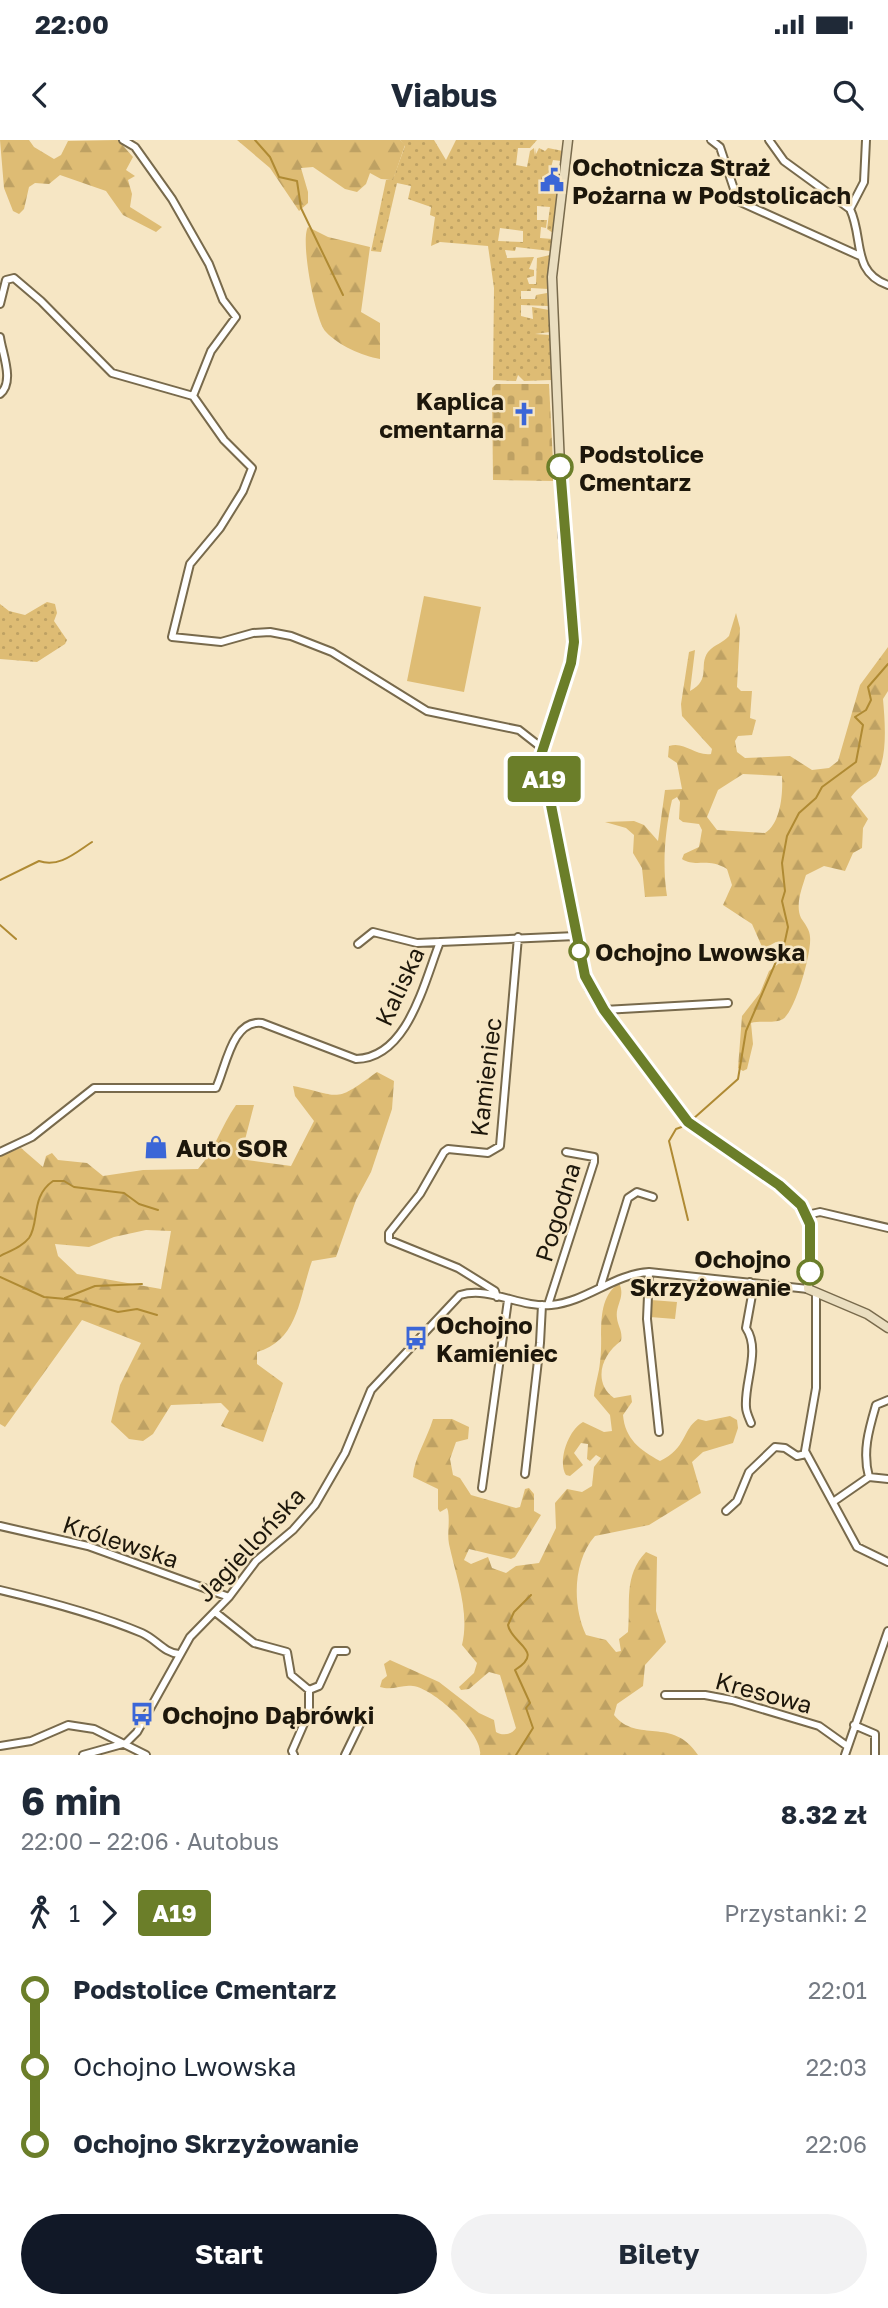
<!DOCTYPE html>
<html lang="pl">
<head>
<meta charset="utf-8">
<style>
  :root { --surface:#fff; --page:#f2f2f3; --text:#1f2937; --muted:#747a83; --accent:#111827 }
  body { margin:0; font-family:"Golos Text",sans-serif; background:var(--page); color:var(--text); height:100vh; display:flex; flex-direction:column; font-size:26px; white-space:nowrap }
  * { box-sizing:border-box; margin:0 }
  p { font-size:23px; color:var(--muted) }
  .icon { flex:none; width:38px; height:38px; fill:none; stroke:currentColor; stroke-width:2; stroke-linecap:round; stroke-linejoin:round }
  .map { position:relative; height:1615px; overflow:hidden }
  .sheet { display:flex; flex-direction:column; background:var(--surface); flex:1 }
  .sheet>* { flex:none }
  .badge { padding:0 14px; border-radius:5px; font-size:24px; line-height:46px }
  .map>.badge { position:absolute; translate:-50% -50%; box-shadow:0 0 0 4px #fff }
  .legs { display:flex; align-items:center; gap:10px; height:77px; padding:0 21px; font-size:23px }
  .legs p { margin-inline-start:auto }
  .overview { display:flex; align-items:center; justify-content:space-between; height:119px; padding:0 21px }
  h1 { font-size:38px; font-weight:700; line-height:52px }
  .button { display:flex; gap:14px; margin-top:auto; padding:14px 21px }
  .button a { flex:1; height:80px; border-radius:42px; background:var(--accent); color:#fff; font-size:28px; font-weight:700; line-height:80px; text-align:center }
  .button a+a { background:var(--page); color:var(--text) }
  ul { padding:0 21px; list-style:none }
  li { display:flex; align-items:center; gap:24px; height:77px; font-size:26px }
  li i { display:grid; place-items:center; width:10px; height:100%; margin:0 9px; background:currentColor }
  li i::after { content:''; width:18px; height:18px; margin:-9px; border:5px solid; border-radius:50%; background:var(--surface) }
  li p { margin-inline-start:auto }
  li:first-child i { background:linear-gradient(#0000 50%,currentColor 0) }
  li:last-child i { background:linear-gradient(currentColor 50%,#0000 0) }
  .status { display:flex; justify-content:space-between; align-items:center; height:49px; padding:0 35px; background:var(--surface); direction:ltr }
  .status svg { height:19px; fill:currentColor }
  header { display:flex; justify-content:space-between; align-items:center; height:91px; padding:0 21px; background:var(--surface); font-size:32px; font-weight:700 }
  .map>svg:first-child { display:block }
  .grass { fill:url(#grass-dots); fill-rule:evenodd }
  .forest { fill:url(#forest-firs); fill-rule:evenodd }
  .cemetery { fill:url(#cemetery-stones) }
  .green { fill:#debc74 }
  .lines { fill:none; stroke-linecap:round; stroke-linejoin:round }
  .stream { stroke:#af8a33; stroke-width:2 }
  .street-casing { stroke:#786a4c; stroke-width:10 }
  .secondary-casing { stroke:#786a4c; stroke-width:11 }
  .street { stroke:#fff; stroke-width:6 }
  .secondary { stroke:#eadec0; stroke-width:8 }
  .line-1-casing { stroke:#fff; stroke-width:16 }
  .line-1 { stroke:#6b7e29; stroke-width:10 }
  .stop-1-dot { fill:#fff; stroke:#6b7e29; stroke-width:3.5 }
  .labels { text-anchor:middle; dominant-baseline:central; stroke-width:5; stroke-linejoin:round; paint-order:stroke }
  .poi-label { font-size:24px; font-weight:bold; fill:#1d170b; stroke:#f6e6c4; text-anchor:start }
  .stop-label { font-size:24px; font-weight:bold; fill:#1d170b; stroke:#f6e6c4; text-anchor:start }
  .street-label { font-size:24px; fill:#1d170b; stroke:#f6e6c4 }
</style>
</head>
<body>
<div class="status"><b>22:00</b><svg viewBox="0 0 49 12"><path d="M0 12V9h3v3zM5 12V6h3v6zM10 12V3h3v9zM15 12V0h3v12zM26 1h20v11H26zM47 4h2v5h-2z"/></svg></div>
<header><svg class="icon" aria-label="back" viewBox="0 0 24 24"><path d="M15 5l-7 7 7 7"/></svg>Viabus<svg class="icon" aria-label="search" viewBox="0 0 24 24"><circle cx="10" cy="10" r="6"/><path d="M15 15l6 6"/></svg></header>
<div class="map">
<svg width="888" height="1615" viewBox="0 0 888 1615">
  <defs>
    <pattern id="grass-dots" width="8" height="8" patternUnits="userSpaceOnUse" patternTransform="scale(1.75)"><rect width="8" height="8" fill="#debc74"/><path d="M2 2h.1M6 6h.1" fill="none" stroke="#bea163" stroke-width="1.8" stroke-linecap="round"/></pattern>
    <pattern id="forest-firs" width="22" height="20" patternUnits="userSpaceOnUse" patternTransform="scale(1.75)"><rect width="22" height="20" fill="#debc74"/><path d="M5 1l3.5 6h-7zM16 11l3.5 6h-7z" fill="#bea163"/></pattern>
    <pattern id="cemetery-stones" width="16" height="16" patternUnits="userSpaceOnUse" patternTransform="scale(1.75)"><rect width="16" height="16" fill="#debc74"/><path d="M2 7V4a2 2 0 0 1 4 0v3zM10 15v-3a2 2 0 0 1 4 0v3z" fill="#bea163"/></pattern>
  </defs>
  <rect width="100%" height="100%" fill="#f6e6c4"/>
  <path class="grass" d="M400 0H434L446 20 456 0H537L530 8H518L516 25 527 27 530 11 534 8 535 16 536 8V14L539 8 545 11 548 8 563 11 561 21 553 20 545 49 557 53 553 93 547 89 550 67 537 66V80H547L546 88 541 87 540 98 552 99 550 111 516 107 515 111 505 110 507 118 534 117 529 129 534 130V136L527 138 529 144H536L537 118 550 115 548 149 531 148V151H521V159H535L536 155 547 153 548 166 521 165V176L533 179 532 167 549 170 550 192 535 194 550 195 551 240 524 241 518 235 516 241 493 240 494 148 488 106 440 102 431 106 435 77 430 75 431 67 408 59 411 46 397 43 381 112 371 111 386 40 393 39 405 6ZM500 88 523 91V102L498 101Z
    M47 462 55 464 57 473 54 481 67 500 65 504 37 522 0 519V464L9 471 25 475Z"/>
  <path class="forest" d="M0 0H29L34 7 54 19 61 15 68 1 118 0 133 17 126 30 135 36 128 40 132 54 130 67 162 87 156 92 123 75 106 51 60 35 49 44 35 43 29 47 24 69 19 74 13 71 4 48Z
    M237 0H400L405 5 393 40 381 39 370 33 366 44 357 52 345 49 313 27 301 28 308 52V63L299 71 270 28Z
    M308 87 328 97 370 107 361 172 380 183V219C362 216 338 205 326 192 315 181 300 100 308 87Z
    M736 473 740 488 737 547 741 551H752L750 578 756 580 752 595 738 596 735 601 737 612 745 618 790 616 812 630 829 628 838 621 860 545 888 507V551L883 559C885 582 888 618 876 636 865 645 861 644 851 657L868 679 863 688 862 708 853 713 845 731 824 726 806 735C802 748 795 765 801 778 805 784 810 790 810 797 812 812 795 872 783 879 775 884 760 880 751 883L753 904 747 929 743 931 738 928 742 876 760 853 769 831 782 821 781 804 776 802 763 809 752 784 723 765 732 745 727 729C707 717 696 728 682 719L684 714 699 707 702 690 699 684 683 682 679 679 680 662 677 657 672 660C665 690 662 725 667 756L645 757 642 728 633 713 634 695 626 688 605 682 634 681 644 685 658 701 665 650 682 649 677 623 668 617 669 606C685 601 694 616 711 614L712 609 682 576 681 564 689 512 695 510 690 551C712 539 698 526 708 512 715 504 723 503 729 496ZM743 634 782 636C783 653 781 683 765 693L717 690 707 677 718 650Z
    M377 932 394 941 392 969 371 1032 356 1060 336 1117 312 1121C299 1157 299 1200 257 1212V1224L283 1243 263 1302 221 1286 229 1271 221 1263 171 1265 153 1294 143 1301 129 1299 111 1282 120 1245 141 1203 82 1180 5 1287 0 1284V1015L21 1008 43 1027 46 1016 52 1013 58 1020 87 1023 103 1036 143 1030 198 1029C215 1010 221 986 236 965H254L240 1019 291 1026 314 981 295 956 293 946C343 956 333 964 377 932ZM146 1090 171 1091 161 1149 77 1134 58 1116 55 1104 89 1107 114 1097Z
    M619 1143C626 1157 615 1165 617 1178 618 1187 623 1191 621 1201 602 1214 592 1242 614 1258L631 1255 632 1262 623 1275C625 1299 640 1310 660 1321 687 1308 682 1290 698 1279L706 1281 730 1276 737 1280 738 1288 733 1303 703 1312 692 1322 701 1353 649 1385 595 1396C573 1421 572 1465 586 1495L606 1500 616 1512 621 1511 619 1499 628 1492C631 1462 623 1436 646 1412L657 1417 656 1471 666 1502 645 1525 643 1546 617 1564 614 1575C637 1604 673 1576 698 1615H480C484 1594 433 1548 413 1546 402 1544 393 1551 380 1547L382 1540 387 1536 384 1524 390 1520 439 1542 479 1573 494 1580 496 1592C502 1596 512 1595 516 1588L500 1535 489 1532 469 1549 461 1550 459 1547 474 1533 477 1523 462 1505C470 1472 456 1437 449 1404 447 1393 450 1382 448 1371L447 1368 440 1372 438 1369V1349L413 1337C414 1318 427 1299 433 1279H452L469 1287 468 1299 456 1302 450 1319 453 1335 460 1338 471 1355 516 1368 520 1367 525 1349 529 1348 534 1354V1371L541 1375 515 1417 511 1419 469 1409 464 1420 471 1424 488 1417 492 1428 506 1433 516 1426 539 1423 556 1388 555 1363 567 1349 582 1352 592 1346 594 1327 601 1318 596 1315 590 1321 587 1319 588 1304 581 1303 574 1313 583 1325 570 1336 566 1335C557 1321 569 1289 583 1282L604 1292 612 1291 610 1275 594 1256C595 1244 599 1234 600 1222 604 1196 594 1161 619 1143Z"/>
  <path class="cemetery" d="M496 244H549L554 341 493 340 492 248Z"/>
  <path class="green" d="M424 456 481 467 464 552 407 541Z
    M651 1160 677 1162 675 1179 650 1177Z"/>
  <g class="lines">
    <path class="stream" d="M255 0 270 17 279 37 297 41 301 68 343 155
      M0 740 39 721C59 728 75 713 92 702
      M0 785 16 799
      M693 979 738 939 746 891 785 801 788 787 782 761 785 751 782 723 787 696 799 673 816 658 822 647 856 622 863 585 855 577 866 570 871 560 868 547 888 524
      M687 985 676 989 669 1001 688 1080
      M0 1116C10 1111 22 1107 29 1098 40 1082 30 1057 53 1041H64L74 1047 124 1053 139 1064 158 1070
      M0 1137 44 1157 77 1160 118 1172 137 1169 157 1175
      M65 1158 95 1146 142 1144
      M516 1615 533 1588 526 1568 530 1563 515 1530C546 1511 511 1504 508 1485L514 1472 531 1455"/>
    <g class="street-casing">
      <path id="street" d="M123 0 135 7 172 59 209 124 223 160 236 177 211 211 193 256
        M711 0 720 7 738 61 860 116
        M769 0 784 21 850 69C864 98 851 132 888 145
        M850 69 864 42 866 0
        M0 164 6 140 14 138 41 161 112 233 193 256 224 300 252 328 243 351 220 388 190 424 172 497 221 502 253 493 270 492 291 496 332 512 427 571 519 590 542 608
        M0 197C2 213 15 242 0 254
        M358 804 373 792 417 803 440 802
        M604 870 728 863
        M0 1012 32 997 94 948H216C226 927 232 879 262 883L356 919C408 918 424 842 440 802L576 796
        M807 1075 820 1072 888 1088
        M649 1132 647 1179 659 1292
        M750 1142 752 1155 746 1188C761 1210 744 1242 746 1267 746 1272 749 1278 751 1283
        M601 1145 628 1058 637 1052 653 1057
        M816 1153V1248L805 1311 857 1407 888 1422
        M497 1157 495 1151 458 1128 389 1100V1093L420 1054 444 1012 448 1009 488 1013 500 1006 518 797
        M548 1165 594 1022V1017L566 1012
        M525 1334 540 1203 542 1165
        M869 1337C862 1312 869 1289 876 1265L888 1260
        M869 1337 888 1339
        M482 1348 508 1160
        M833 1362 869 1337
        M726 1371 737 1361 749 1332 775 1307 785 1308 797 1316 806 1314
        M0 1386 88 1406 229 1457
        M0 1450C47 1461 97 1474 142 1493 156 1499 164 1513 179 1514
        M215 1472 254 1503 287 1512 291 1535 309 1550V1572L292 1611 294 1615
        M309 1550 319 1546 335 1511H346
        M665 1555H705L732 1560 819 1586 847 1606
        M854 1585 875 1594V1615
        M0 1606 31 1601 68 1585 94 1589 146 1615
        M83 1615 126 1603 137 1592 190 1497 229 1457 256 1421 293 1390 315 1365 345 1313 371 1250 460 1155C490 1146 520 1168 551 1165 586 1162 614 1134 649 1132L808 1149
        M345 1615 363 1578 370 1573
        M845 1615 888 1491"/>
    </g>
    <g class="secondary-casing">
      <path id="secondary" d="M568 0 552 137 563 397 571 438 574 502 571 523 541 615 582 828 589 848 604 870 689 982 779 1045 801 1065 810 1084 808 1149 867 1174 888 1188"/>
    </g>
    <use href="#street" class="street"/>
    <use href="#secondary" class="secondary"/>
  </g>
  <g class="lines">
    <g class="line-1-casing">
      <path id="line-1" d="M560 327 574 502 571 523 541 615 585 836 604 870 688 982 779 1045 801 1065 810 1084V1132"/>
    </g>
    <use href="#line-1" class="line-1"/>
  </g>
  <defs>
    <g id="civic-bare" transform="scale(1.89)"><path d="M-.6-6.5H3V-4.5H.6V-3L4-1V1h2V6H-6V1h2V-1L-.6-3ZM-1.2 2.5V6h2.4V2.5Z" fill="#3b66d7" stroke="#f6e6c4" stroke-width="2.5" paint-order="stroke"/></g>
    <g id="church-bare" transform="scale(1.89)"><path d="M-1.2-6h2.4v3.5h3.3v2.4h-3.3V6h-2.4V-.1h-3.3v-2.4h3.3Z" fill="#3b66d7" stroke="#f6e6c4" stroke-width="2.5" paint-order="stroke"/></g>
    <g id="shop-bare" transform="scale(1.89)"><path d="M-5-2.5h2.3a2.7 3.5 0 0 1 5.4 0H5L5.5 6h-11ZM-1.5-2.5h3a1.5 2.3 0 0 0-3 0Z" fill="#3b66d7" stroke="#f6e6c4" stroke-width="2.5" paint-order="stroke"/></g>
    <g id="bus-bare" transform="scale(1.89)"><path d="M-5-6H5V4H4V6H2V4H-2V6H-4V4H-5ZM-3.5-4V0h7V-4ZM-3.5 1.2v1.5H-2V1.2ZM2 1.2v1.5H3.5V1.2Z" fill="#3b66d7" stroke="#f6e6c4" stroke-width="2.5" paint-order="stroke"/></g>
  </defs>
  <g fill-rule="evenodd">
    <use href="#civic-bare" x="552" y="40"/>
    <use href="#church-bare" x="524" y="274"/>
    <use href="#shop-bare" x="156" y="1007"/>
    <use href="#bus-bare" x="416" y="1198"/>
    <use href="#bus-bare" x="142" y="1574"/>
  </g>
  <g class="stop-1-dot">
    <circle cx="560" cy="327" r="12"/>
    <circle cx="579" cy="811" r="9"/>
    <circle cx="810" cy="1132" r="12"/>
  </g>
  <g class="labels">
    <g class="poi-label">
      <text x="572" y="26">Ochotnicza Straż<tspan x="572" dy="28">Pożarna w Podstolicach</tspan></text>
      <text x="504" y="260" text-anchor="end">Kaplica<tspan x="504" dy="28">cmentarna</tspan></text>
      <text x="176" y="1007">Auto SOR</text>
      <text x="436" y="1184">Ochojno<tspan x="436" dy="28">Kamieniec</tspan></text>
      <text x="162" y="1574">Ochojno Dąbrówki</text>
    </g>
    <g class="stop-label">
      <text x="579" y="313">Podstolice<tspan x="579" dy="28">Cmentarz</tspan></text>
      <text x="595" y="811">Ochojno Lwowska</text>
      <text x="791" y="1118" text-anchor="end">Ochojno<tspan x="791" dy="28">Skrzyżowanie</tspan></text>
    </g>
    <g class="street-label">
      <text transform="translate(399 846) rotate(-65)">Kaliska</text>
      <text transform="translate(485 937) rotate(-83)">Kamieniec</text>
      <text transform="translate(557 1072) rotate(-73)">Pogodna</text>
      <text transform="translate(121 1401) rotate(18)">Królewska</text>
      <text transform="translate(250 1404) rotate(-47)">Jagiellońska</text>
      <text transform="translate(764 1552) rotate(15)">Kresowa</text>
    </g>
  </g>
</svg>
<b class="badge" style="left:544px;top:639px;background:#6b7e29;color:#fff">A19</b>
</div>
<section class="sheet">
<div class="overview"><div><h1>6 min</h1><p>22:00 – 22:06 · Autobus</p></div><b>8.32 zł</b></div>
<div class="legs"><svg class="icon" aria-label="walk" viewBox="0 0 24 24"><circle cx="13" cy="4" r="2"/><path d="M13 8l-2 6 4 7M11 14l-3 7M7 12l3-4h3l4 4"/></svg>1<svg class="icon" aria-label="forward" viewBox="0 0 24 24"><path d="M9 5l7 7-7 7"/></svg><b class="badge" style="background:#6b7e29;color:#fff">A19</b><p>Przystanki: 2</p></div>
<ul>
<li><i style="color:#6b7e29"></i><b>Podstolice Cmentarz</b><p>22:01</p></li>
<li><i style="color:#6b7e29"></i><span>Ochojno Lwowska</span><p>22:03</p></li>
<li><i style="color:#6b7e29"></i><b>Ochojno Skrzyżowanie</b><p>22:06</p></li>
</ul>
<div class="button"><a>Start</a><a>Bilety</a></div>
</section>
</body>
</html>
